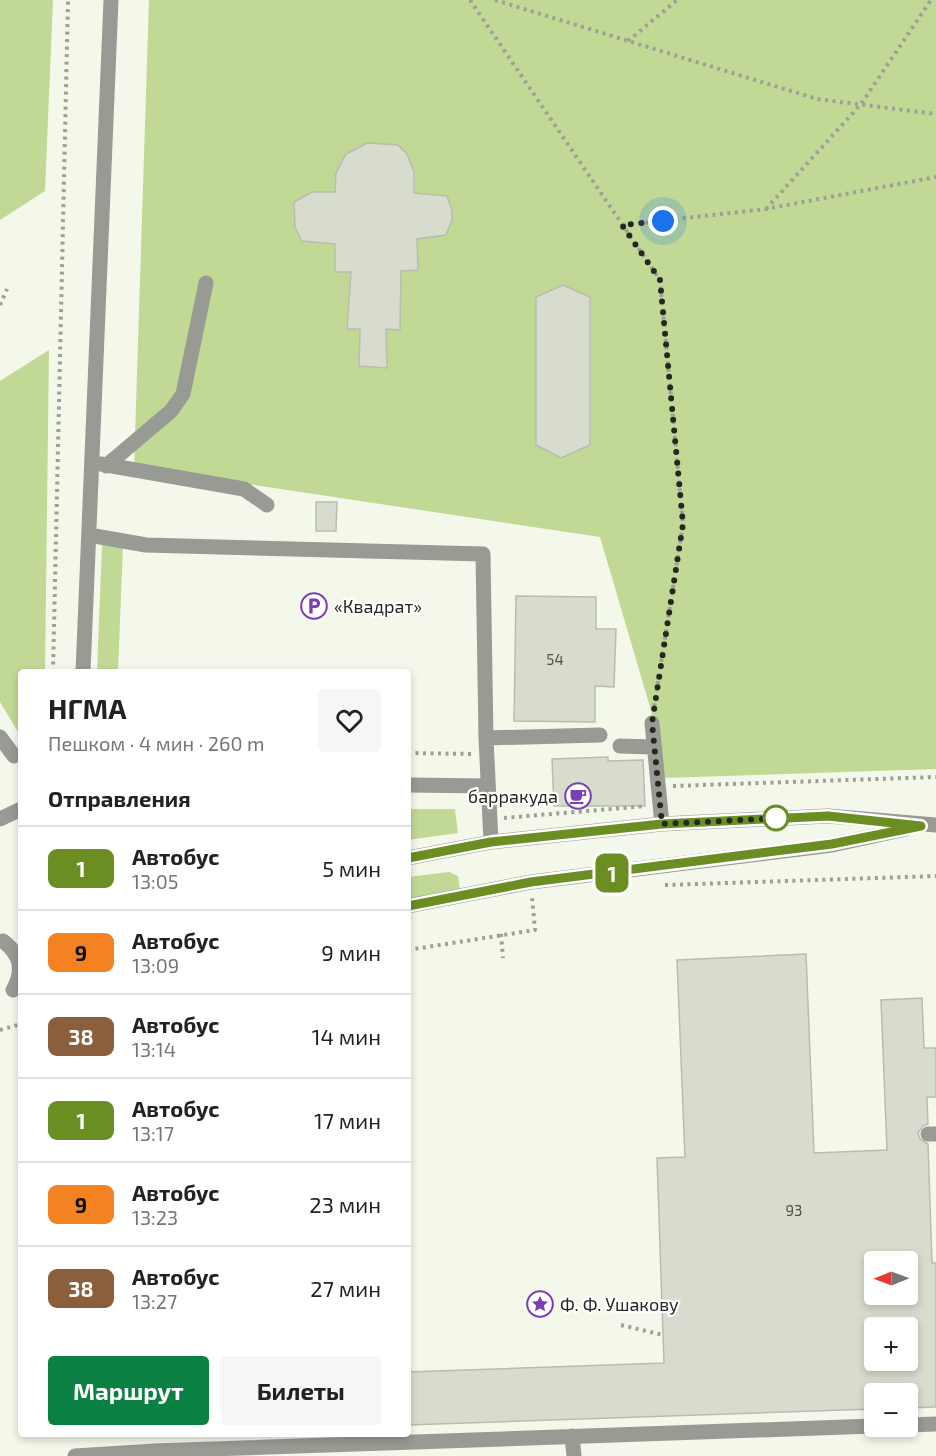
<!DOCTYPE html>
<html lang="ru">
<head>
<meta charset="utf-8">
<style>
  :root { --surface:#fff; --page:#f6f6f6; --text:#222; --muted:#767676; --line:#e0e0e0; --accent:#0b8043 }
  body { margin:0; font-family:"Exo 2",sans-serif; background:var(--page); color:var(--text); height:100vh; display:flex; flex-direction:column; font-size:22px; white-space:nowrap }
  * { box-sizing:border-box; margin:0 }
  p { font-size:20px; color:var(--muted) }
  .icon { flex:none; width:33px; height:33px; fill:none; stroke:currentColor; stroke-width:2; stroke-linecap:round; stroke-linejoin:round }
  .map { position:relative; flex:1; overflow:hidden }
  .sheet { position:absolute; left:18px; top:669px; width:393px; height:768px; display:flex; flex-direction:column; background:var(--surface); border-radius:6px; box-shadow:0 3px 9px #0003 }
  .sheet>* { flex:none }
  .badge { padding:0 12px; border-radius:9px; font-size:21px; line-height:39px }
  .needle { width:39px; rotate:269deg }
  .controls { position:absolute; left:864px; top:1251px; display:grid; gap:12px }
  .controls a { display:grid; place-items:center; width:54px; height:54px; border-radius:6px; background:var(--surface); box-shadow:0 3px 9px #0003; font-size:30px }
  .you { position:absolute; width:30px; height:30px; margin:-15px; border:4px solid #fff; border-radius:50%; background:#1a73e8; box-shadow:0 0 0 9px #1a73e833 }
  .map>.badge { position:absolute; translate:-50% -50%; box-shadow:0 0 0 3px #fff }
  h2 { padding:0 30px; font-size:22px; line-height:54px }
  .round { display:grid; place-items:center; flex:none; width:63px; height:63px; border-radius:6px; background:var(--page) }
  .overview { display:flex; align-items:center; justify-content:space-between; height:102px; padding:0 30px }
  h1 { font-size:28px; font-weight:700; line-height:45px }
  .cta { display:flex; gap:12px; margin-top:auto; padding:12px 30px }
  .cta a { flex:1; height:69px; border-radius:6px; background:var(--accent); color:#fff; font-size:24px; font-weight:700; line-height:69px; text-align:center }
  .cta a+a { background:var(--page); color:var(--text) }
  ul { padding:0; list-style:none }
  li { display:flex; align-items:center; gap:18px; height:84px; padding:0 30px; border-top:2px solid var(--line) }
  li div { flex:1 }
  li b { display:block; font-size:22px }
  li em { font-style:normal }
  li .badge { min-width:66px; font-weight:700; text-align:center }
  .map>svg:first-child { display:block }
  .green { fill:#c1d995 }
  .building { fill:#d7dcce; stroke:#b8bdb0; stroke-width:1.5; fill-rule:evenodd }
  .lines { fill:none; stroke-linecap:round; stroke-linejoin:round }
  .path { stroke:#9da096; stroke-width:4; stroke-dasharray:3 4.5; stroke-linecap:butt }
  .minor { stroke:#989a94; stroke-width:15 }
  .line-casing { stroke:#fff; stroke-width:14 }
  .line { stroke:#6b8e23; stroke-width:9 }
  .walk { stroke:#252721; stroke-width:6; stroke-dasharray:0 10.8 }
  .stop-dot { fill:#fff; stroke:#6b8e23; stroke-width:3 }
  .labels { text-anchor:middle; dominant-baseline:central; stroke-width:4.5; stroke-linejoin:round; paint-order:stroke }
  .number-label { font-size:15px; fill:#52544c }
  .poi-label { font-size:18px; fill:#252721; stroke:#fff; text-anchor:start }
</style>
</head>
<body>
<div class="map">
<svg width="936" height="1456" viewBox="0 0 936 1456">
  <rect width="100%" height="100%" fill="#f3f8ea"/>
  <path class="green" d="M0 0H53L45 191 0 220Z
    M149 0H936V769L661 778 660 741 600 537 134 467Z
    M49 350 45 672H21V737L0 702V381Z
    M102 544 123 545 118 672H97Z
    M408 809H455L458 833 408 840Z
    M449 872 458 876 460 890 408 902V877Z"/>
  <path class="building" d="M367 143 398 145 407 154 414 172V193L447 196 452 210V220L446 235 417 239 418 270 401 271 400 330 386 329 387 368 359 366 360 329H347L351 272H335V244L302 241 295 227 294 202 312 192H335L336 173 346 154Z
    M563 285 590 297V445L561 458 536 445V297Z
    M316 502H337L336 531H316Z
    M516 596 596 597V629H616L614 687 595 686V722L514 721Z
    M608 757V761L643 760 645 806H554L552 759Z
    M806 954 814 1153 887 1150 881 1000 922 998 924 1048H936V1097H927L928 1124 923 1126 918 1133 920 1139 928 1144 932 1263H936V1407L908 1408V1394H874V1409L408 1425V1372L664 1363 657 1158 685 1157 677 960ZM874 1262H908V1294H874ZM874 1328H908V1360H874Z"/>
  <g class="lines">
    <path class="path" d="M470 0 660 280 683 524 654 708
      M495 0 817 99 936 114
      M628 41 677 0
      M766 209 861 104 931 0
      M623 225 766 209 936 177
      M0 305 7 289
      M53 672 68 0
      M408 753 472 754
      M673 786 936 777
      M504 818 646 806
      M665 885 936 876
      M501 934 503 958
      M408 950 535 930 532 897
      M0 1030 21 1024
      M621 1325 663 1335"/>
    <path class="minor" d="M101 464 244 489 267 505
      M106 466 171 411 183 394 206 283
      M89 535 146 545 483 554 486 738 600 735
      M83 672 111 0
      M652 723 662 824
      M0 737 14 756
      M486 738 491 842
      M620 746 654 747
      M408 785 487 786
      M0 819 21 809
      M408 858 491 842 662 824 828 816 936 825
      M408 906 531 882 832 845 906 829
      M3 941C21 955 24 970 13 990
      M928 1134H936
      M908 1425 936 1424
      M572 1436 574 1456
      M75 1456 154 1451 874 1426"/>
  </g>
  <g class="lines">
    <g class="line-casing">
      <path id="line" d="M408 858 491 842 662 824 828 816 921 826 832 844 531 882 408 906"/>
    </g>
    <use href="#line" class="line"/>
    <path class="walk" d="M663 221 622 225 660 280 683 524 652 723 662 824 781 818H776"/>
  </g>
  <defs>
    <g id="parking-ring" transform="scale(1.35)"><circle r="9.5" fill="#fff" stroke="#7b3fb4" stroke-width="1.5"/><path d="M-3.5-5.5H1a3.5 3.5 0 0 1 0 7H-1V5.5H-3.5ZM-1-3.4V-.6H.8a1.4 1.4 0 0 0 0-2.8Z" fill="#7b3fb4"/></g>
    <g id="cafe-ring" transform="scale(1.35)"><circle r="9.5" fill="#fff" stroke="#7b3fb4" stroke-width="1.5"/><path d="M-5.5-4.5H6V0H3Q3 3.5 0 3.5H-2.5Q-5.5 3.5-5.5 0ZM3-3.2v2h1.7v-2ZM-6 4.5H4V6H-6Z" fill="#7b3fb4"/></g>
    <g id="sight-ring" transform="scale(1.35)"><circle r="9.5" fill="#fff" stroke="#7b3fb4" stroke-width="1.5"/><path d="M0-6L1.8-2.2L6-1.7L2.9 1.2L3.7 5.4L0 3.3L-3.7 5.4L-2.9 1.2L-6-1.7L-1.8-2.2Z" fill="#7b3fb4"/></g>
  </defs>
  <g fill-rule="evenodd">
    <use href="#parking-ring" x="314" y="606"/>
    <use href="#cafe-ring" x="578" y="796"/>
    <use href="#sight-ring" x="540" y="1304"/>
  </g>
  <circle class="stop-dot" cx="776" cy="818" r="12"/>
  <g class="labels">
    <g class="number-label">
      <text x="555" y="659">54</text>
      <text x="794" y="1210">93</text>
    </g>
    <g class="poi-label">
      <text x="334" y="606">«Квадрат»</text>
      <text x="558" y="796" text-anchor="end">барракуда</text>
      <text x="560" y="1304">Ф. Ф. Ушакову</text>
    </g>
  </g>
</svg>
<div class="controls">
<a><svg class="needle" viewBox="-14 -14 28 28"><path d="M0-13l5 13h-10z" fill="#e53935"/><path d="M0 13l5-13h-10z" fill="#767676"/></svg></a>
<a>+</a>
<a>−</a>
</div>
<div class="you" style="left:663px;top:221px"></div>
<b class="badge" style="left:612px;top:873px;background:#6b8e23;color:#fff">1</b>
<section class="sheet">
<div class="overview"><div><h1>НГМА</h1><p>Пешком · 4 мин · 260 m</p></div><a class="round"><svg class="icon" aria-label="heart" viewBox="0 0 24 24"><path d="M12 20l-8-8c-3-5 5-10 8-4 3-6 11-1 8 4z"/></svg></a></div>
<h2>Отправления</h2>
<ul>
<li><span class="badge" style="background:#6b8e23;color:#fff">1</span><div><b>Автобус</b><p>13:05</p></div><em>5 мин</em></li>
<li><span class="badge" style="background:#f58220;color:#111">9</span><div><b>Автобус</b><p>13:09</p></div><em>9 мин</em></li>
<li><span class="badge" style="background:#8b5e3c;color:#fff">38</span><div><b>Автобус</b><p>13:14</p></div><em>14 мин</em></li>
<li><span class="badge" style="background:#6b8e23;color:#fff">1</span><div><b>Автобус</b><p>13:17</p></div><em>17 мин</em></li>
<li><span class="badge" style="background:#f58220;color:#111">9</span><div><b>Автобус</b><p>13:23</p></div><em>23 мин</em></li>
<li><span class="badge" style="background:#8b5e3c;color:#fff">38</span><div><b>Автобус</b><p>13:27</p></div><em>27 мин</em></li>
</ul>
<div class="cta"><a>Маршрут</a><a>Билеты</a></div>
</section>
</div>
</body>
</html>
